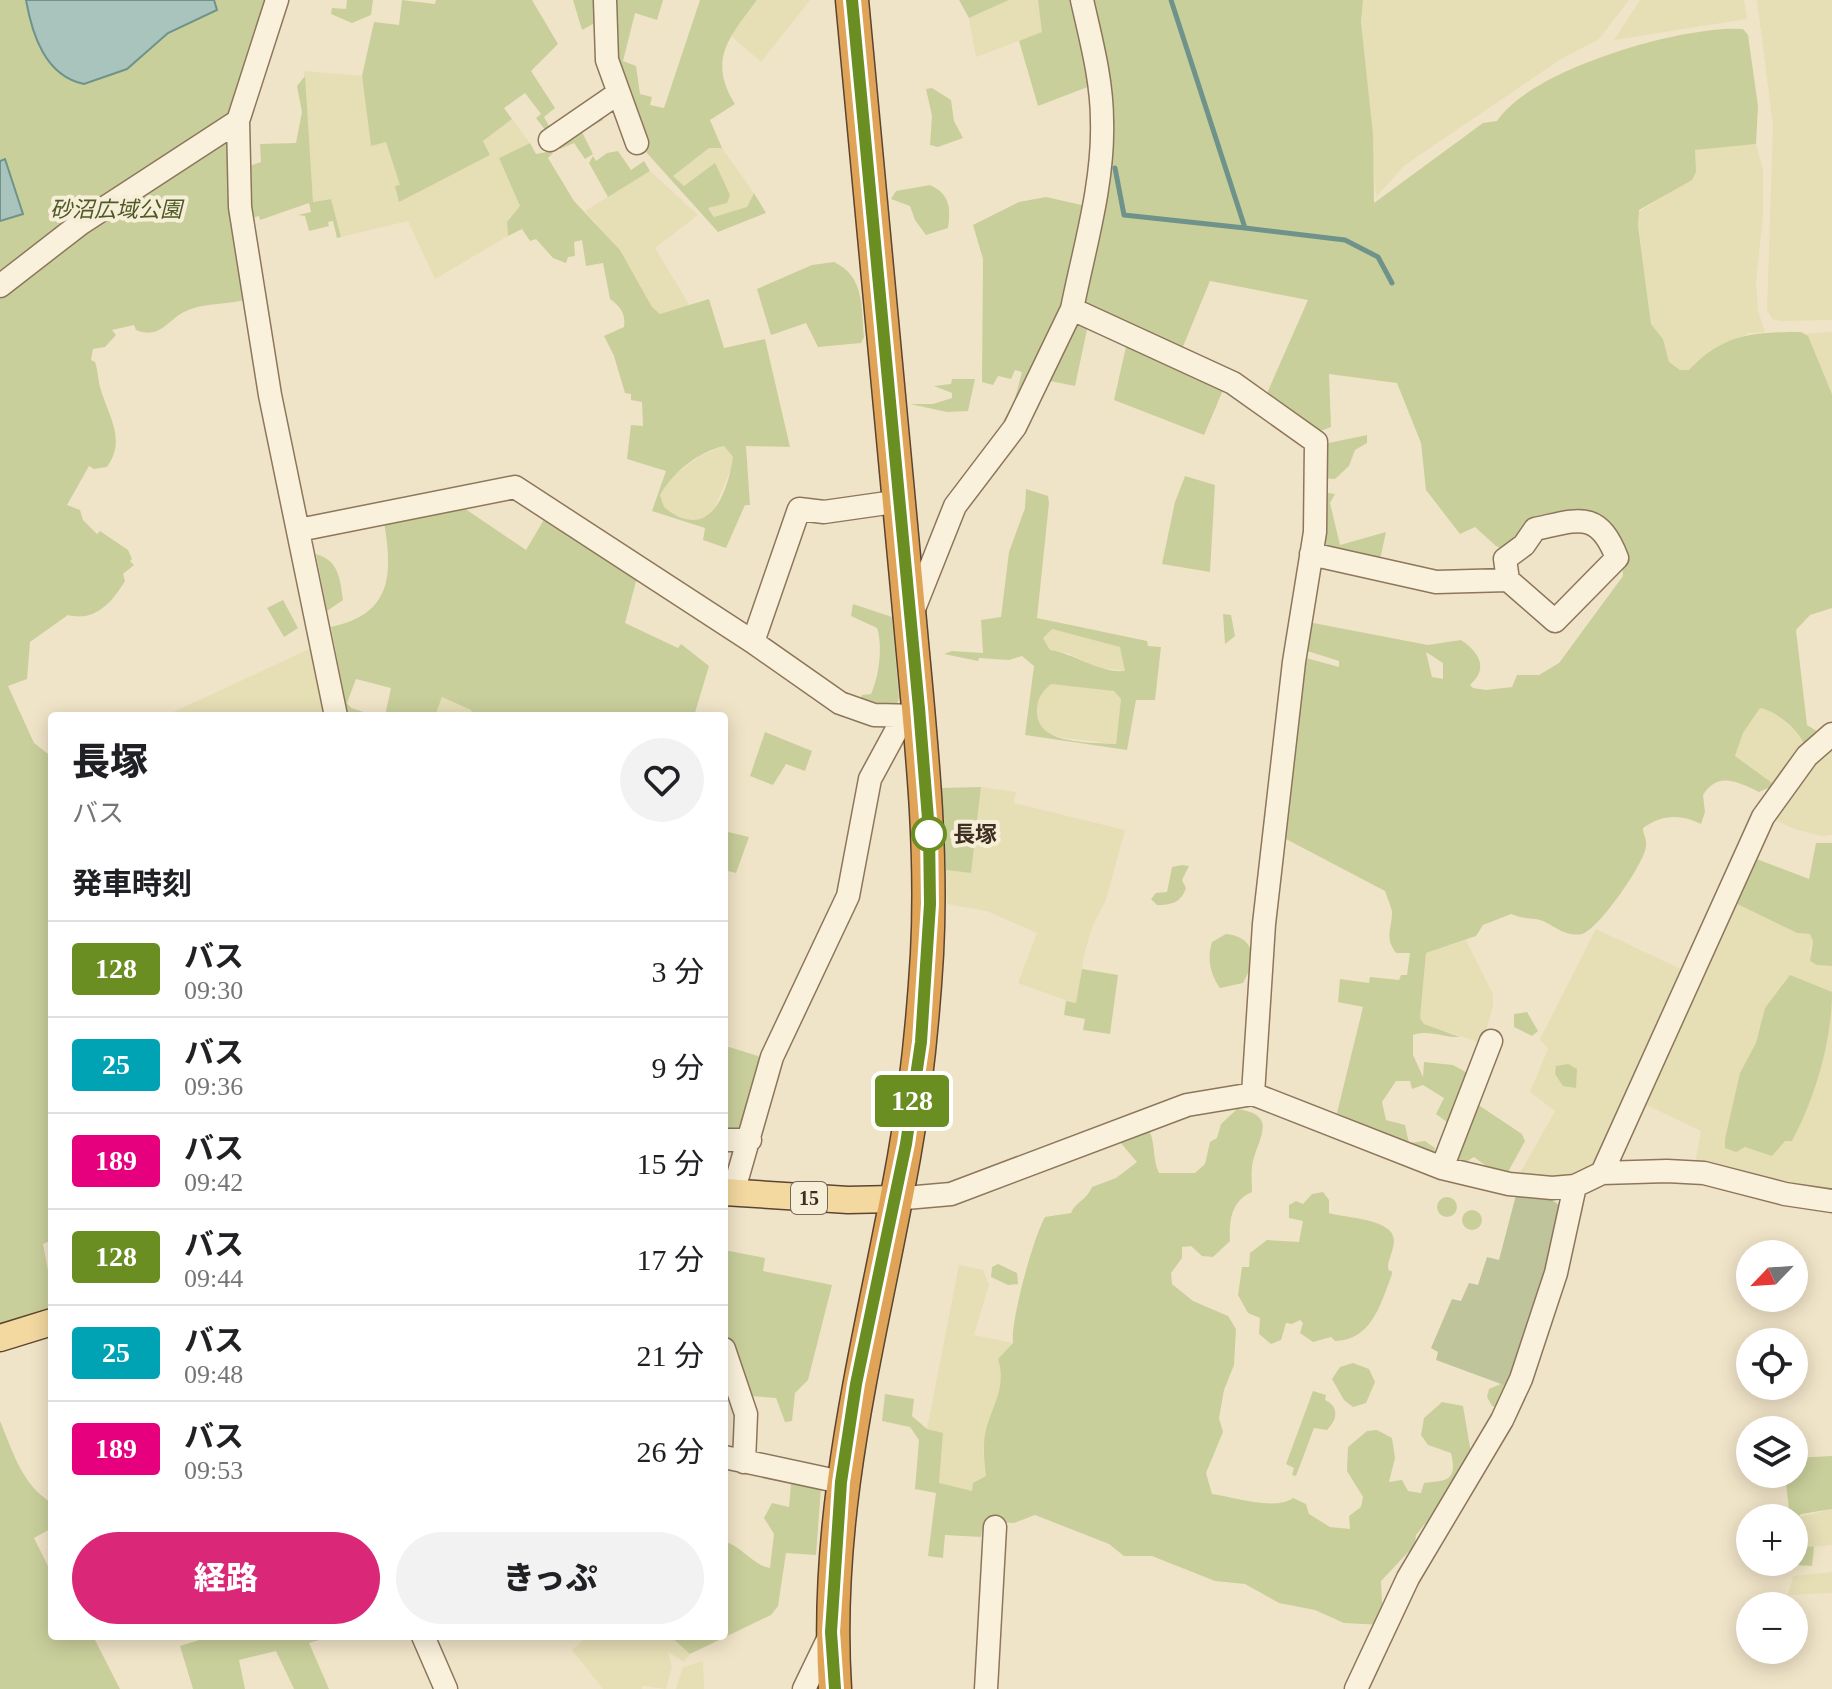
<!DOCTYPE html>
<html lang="ja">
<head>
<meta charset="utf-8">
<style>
  :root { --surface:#fff; --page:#f2f2f2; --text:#202124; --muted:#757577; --line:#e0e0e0; --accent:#db2777 }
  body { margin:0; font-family:"Times New Roman","Noto Sans JP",serif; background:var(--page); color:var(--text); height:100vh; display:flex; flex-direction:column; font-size:30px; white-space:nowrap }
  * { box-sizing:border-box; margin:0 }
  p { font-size:26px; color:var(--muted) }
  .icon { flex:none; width:44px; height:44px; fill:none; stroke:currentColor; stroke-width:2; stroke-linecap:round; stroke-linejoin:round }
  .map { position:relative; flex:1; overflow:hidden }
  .sheet { position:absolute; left:48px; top:712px; width:680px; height:928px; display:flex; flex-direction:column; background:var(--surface); border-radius:8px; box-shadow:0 4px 20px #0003 }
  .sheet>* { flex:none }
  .badge { padding:0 16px; border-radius:6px; font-size:28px; line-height:52px }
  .needle { width:52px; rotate:245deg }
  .fabs { position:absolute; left:1736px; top:1240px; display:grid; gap:16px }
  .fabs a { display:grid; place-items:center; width:72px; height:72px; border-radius:50%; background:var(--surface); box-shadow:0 4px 20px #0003; font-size:40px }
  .map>.badge { position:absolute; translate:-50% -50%; box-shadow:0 0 0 4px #fff }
  h2 { padding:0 24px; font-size:30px; line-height:72px }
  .round { display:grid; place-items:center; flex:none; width:84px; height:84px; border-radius:42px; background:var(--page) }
  .head { display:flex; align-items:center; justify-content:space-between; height:136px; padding:0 24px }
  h1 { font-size:38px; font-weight:800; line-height:60px }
  .cta { display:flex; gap:16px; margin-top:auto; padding:16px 24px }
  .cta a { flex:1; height:92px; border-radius:48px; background:var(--accent); color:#fff; font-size:32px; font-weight:800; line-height:92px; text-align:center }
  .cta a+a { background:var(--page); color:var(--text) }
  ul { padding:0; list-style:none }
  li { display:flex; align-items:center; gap:24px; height:96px; padding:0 24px; border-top:2px solid var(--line) }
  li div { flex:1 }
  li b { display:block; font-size:30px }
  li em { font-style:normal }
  li .badge { min-width:88px; font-weight:700; text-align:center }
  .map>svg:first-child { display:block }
  .farmland { fill:#e6deb5 }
  .green { fill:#c9cf9b; fill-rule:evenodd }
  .cemetery { fill:#bfc49a }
  .water { fill:#a9c4bc; stroke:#6f938a; stroke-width:2 }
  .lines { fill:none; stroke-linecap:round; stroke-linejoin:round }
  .stream { stroke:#6f938a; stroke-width:5 }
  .minor-casing { stroke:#8d765c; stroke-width:25 }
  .major-casing { stroke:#5b4430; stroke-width:29 }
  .highway-casing { stroke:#5b4430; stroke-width:35 }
  .minor { stroke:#faf1dc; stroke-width:22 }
  .major { stroke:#f3d9a0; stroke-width:26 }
  .highway { stroke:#e0a458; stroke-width:32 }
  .line-casing { stroke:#fff; stroke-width:18 }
  .line { stroke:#6b8e23; stroke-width:12 }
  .stop-dot { fill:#fff; stroke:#6b8e23; stroke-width:4 }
  .labels { text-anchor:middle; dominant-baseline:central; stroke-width:8; stroke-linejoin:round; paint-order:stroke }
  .shield { fill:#f7eed8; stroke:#756857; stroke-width:2 }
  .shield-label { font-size:20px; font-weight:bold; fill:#3d2e20 }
  .park-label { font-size:22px; font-style:italic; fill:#4d5a26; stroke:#f7eed8 }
  .stop-label { font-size:22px; font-weight:bold; fill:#3d2e20; stroke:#f7eed8; text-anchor:start }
</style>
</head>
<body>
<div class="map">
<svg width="1832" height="1689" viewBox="0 0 1832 1689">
  <rect width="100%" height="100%" fill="#f0e4c8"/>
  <path class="farmland" d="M757 0H810L761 62 730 35Z
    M1009 0H1038L1043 32 976 57 969 18Z
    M1363 0H1629L1599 39 1561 59 1405 165 1376 197 1361 22Z
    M1640 0H1744L1747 19 1614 40Z
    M1757 0H1832V320L1780 321 1772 319 1767 310 1773 126Z
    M304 71 362 76 371 146 386 141 401 185 399 201 490 155 483 141 512 119 530 143 499 158 521 206 507 222 508 236 435 279 408 221 341 237 331 199 313 202Z
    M1756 144 1763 170V216L1756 282 1758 311 1765 332 1749 333 1689 370H1680L1669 362 1663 339 1651 324 1637 213 1677 188 1694 150Z
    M709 148H722L754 193 747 207 715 217 708 208 727 203 715 164 684 186 672 176Z
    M650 171 698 215 655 248 690 306 660 314 652 307 620 250 585 211Z
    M1832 332V393L1804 334Z
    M724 446 733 457 731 469 712 514 705 520 688 521 664 508 660 495 668 480 700 456Z
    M1052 629 1121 647 1125 671 1095 667 1068 653 1050 650 1043 638 1045 632Z
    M317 646 331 716H165L307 650Z
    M1051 684 1114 690 1121 699 1116 744 1064 738 1043 732 1037 721V705L1040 694Z
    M442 697 472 710 473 716H435Z
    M1760 708 1769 709 1801 735 1805 743 1775 785 1735 756 1743 733Z
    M1832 743V835L1821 836 1795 829 1768 817Z
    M981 787 1016 792 1014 803 1125 830 1106 900 1093 925 1085 951 1076 1004 1018 983 1037 933 987 911 947 904 946 870 971 873Z
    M1731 901 1797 933 1811 934 1813 941 1809 951 1817 965 1832 966V1193L1786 1186 1695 1163 1701 1131 1640 1102Z
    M1596 929 1687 972 1601 1165 1562 1179 1518 1177 1555 1111 1530 1092 1548 1049 1540 1039Z
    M1466 940 1493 994V1006L1483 1041 1478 1042 1424 1024 1420 1018 1426 953Z
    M959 1265 983 1270 989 1285 974 1335 1013 1343 998 1359 1003 1387 987 1427 983 1451 986 1477 972 1492 938 1484 943 1434 927 1429Z
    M1832 1509V1545L1803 1548 1794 1545 1795 1518Z
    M1832 1572V1593L1788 1595 1793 1576Z
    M588 1636H675L674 1641 690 1654 684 1662 668 1652 672 1667 666 1689 642 1686V1689H603L572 1650Z
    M703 1661 704 1689H676L683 1667Z"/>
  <path class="green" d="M0 0H270L224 125 244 300C227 305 205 302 184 312 168 320 159 340 136 330L134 325 112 330 116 335 105 347 93 349 91 360 95 362C98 371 98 379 100 387 108 416 127 439 107 467L94 469 89 466 67 505 80 510 83 520 97 534 100 531 128 550 132 559 130 561 134 565 123 574 125 581C112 602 96 622 68 615L30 642 27 679 8 686 34 743 52 757V1240L43 1244 52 1292V1315L0 1332Z
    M347 0H373L371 15 352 23 331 14 332 8 346 9Z
    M402 0 435 4 436 0H532L558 44 531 71 555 108 544 117 550 128 546 131 536 118 541 114 525 93 504 108 512 119 483 141 490 155 399 202 395 186 400 185 386 142 371 146 362 76 374 22 399 25Z
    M573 0H599L600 35 593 24 582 30Z
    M612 0H663L657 20 635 13 623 61 636 66 640 94 652 97 650 105 664 108 700 0H757C730 36 707 60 735 104L710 120 722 148H709L673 176 684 186 715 163 730 195 727 203 708 208 714 217 747 207 754 193 766 213 718 232 646 152 638 137 620 62 613 57Z
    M959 0H1009L969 18Z
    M1038 0H1076L1093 85 1038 106 1019 41 1042 32Z
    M1089 0H1363L1361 22 1373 135 1374 203 1483 123 1497 121C1531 69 1683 25 1743 29L1748 35 1758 106 1756 144 1695 150 1696 172 1692 180 1639 210 1638 225 1651 324 1663 339 1669 362 1680 370H1689C1724 333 1754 332 1801 332L1808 336 1832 394V608L1810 615 1796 630 1807 725 1823 735 1805 747C1802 732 1775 710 1760 708L1743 733 1735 756 1775 785 1759 792C1738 782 1718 771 1703 795L1705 812 1701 824C1681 814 1662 814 1643 828 1643 834 1647 839 1646 846 1645 863 1598 930 1582 934 1563 938 1549 920 1535 919 1526 918 1521 918 1511 914L1483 925 1476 936 1426 953 1420 1018 1424 1024 1460 1037C1444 1038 1429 1029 1413 1035V1055L1423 1077 1424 1062 1453 1065 1471 1075 1452 1126 1436 1114 1444 1098 1423 1085 1412 1089 1410 1081H1396L1382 1102 1386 1120 1405 1125 1409 1143 1425 1141 1435 1148 1434 1158 1337 1113 1363 1007 1338 1002 1340 979 1369 983 1370 977 1399 980 1401 975H1407L1410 953H1396C1384 937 1392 929 1392 912 1391 906 1387 897 1385 891L1284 838 1269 824 1306 658 1339 667V661L1304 650 1308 622 1428 645 1461 640C1479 652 1489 668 1470 685L1473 688 1486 690 1512 687 1517 675H1539L1559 663 1623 576C1623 544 1597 537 1571 523L1509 551 1496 546 1475 527 1460 534 1426 490 1421 443 1397 383 1329 374 1331 427 1318 432 1264 400 1308 300 1210 281 1182 349 1097 313 1078 298 1109 152ZM1426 652 1443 663V679L1432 677Z
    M305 76 313 202 331 199 341 237 337 238 333 221 328 222 329 226 309 231 305 216 298 215 311 212 309 203 260 220 259 216 251 218 249 166 261 162 260 144 296 143 302 112 297 86Z
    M932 88 951 100 954 121 963 138 938 147 930 145 932 116 926 89Z
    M601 115 603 120 582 132 593 154 585 159 574 143 560 149 556 142Z
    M530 143 536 154 551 151 553 153 548 158 574 201 620 250 652 307 660 314 709 299 724 348 765 339 790 447 746 446 750 505H745L726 548 703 540 705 528 652 511 666 471 627 459 631 425 643 426 642 402 631 400V394L625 393 614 356 604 336 624 327C626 314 620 306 610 299L603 263 586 266 582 240 574 242 575 256 568 257 566 263 553 258 536 239 530 241 522 229 508 236 507 222 520 206 499 158ZM724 446 733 457C727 497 708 543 664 507L660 495C673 472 698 452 724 446Z
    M618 151 631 170 644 161 650 171 608 197 589 163 593 156 596 161 607 153Z
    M930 185C950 194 951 208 948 228L926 235 915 220 910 206 891 199 896 191Z
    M1046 197 1086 206 1070 297 1007 425 1003 421 1014 402 1022 372 1015 370 1011 379 998 376 993 385 982 382 983 259 973 225 1019 202Z
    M834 262C865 277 861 306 864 337L861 343 818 347 806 323 771 335 757 289 812 265Z
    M1073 321 1088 325 1075 386 1045 380Z
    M1128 338 1226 383 1204 435 1114 400Z
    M952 379H975L968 411 947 412 910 404H933L952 398V393L934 386 951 384Z
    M1367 435V443L1355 450 1349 466 1335 479 1321 478 1319 445Z
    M1185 476 1215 485 1210 572 1162 564 1175 502Z
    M1026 489 1048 496 1049 503 1037 618 1147 641 1148 646 1161 647 1155 700H1136L1127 750 1025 735 1034 666 1022 656 1009 660 979 658 978 661 944 654 952 651 983 653 981 620 1001 617 1009 552 1025 508ZM1052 629 1120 647 1125 671C1098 673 1076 654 1050 650L1043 638ZM1051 684 1114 691 1121 699 1116 744C1091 742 1036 745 1037 711 1037 698 1042 692 1051 684Z
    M1322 492 1335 494 1330 503 1340 545 1386 532 1380 560 1320 550Z
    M464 508 526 550 549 511 638 574 625 623 678 648 681 644 709 666 694 716H473L471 710 442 697 435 716H385L391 688 356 679 347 703 351 708 376 716H348L331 627C392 614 393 575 384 522Z
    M316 554C339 561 340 578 343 600L327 611Z
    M283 600 298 628 284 637 267 608Z
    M853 604 892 617 899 697 896 713 859 702 862 695 871 694C879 677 883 646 877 628L851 616Z
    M1223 614 1231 615 1235 636 1225 644Z
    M765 732 812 751 805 771 786 764 773 785 750 776Z
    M981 787 971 873 946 870 941 788Z
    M724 831 749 837 736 873 724 870Z
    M1816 843H1832V966L1817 965 1810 961 1813 941 1810 934 1797 933 1731 901 1749 856 1809 879Z
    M1182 865 1189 866 1182 880 1186 888C1181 903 1171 905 1157 905L1151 899 1156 893 1167 892 1172 867Z
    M1226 934C1257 937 1256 961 1243 983L1220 988C1210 974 1207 959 1212 942Z
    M1082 969 1118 975 1110 1034 1083 1030 1085 1019 1064 1015 1066 1001 1076 1003Z
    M1790 975 1832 992C1832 1041 1815 1098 1792 1141H1785L1772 1156 1745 1147 1736 1152 1725 1148V1139L1740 1073 1756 1043 1765 1008Z
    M1527 1012 1538 1031 1532 1036 1514 1027V1014Z
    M729 1047 758 1056 762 1062 748 1131 724 1135V1048Z
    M1568 1064 1577 1069 1576 1088 1563 1086 1555 1074 1556 1066Z
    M1477 1104 1522 1134 1525 1141 1508 1172 1493 1171 1474 1157 1464 1163 1455 1160Z
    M1237 1109C1282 1115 1255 1141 1252 1167 1251 1175 1252 1184 1252 1192 1231 1201 1229 1221 1230 1241L1213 1257 1202 1256 1191 1246 1182 1247V1258L1171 1273 1172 1284 1193 1301 1228 1316 1236 1329 1234 1365 1224 1390 1219 1418 1223 1432 1206 1473 1212 1494C1234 1497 1275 1511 1293 1498L1306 1504 1309 1514 1330 1527 1350 1529 1349 1516 1361 1507 1363 1497 1347 1471 1348 1447 1367 1431 1377 1430 1392 1438 1395 1458 1389 1482 1402 1480 1408 1491 1421 1493 1424 1483C1445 1480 1458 1483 1451 1453L1428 1445 1421 1435 1424 1418 1442 1402 1463 1406 1471 1453 1437 1516 1424 1525 1416 1535 1415 1545 1381 1581 1383 1625 1344 1623 1315 1610 1279 1603 1245 1584 1215 1581 1152 1556H1124L1109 1544 1035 1515 1014 1523 984 1521 981 1537 945 1535 943 1558 928 1556 936 1493 915 1489 919 1440 910 1427 882 1421 885 1394 914 1399 912 1416 927 1429 943 1433 939 1483 972 1491 973 1483 986 1476C984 1459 982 1443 987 1426 995 1400 1006 1387 998 1359L1013 1343C1010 1321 1034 1236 1045 1217L1071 1213C1076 1201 1087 1200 1092 1187L1116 1178 1137 1162 1119 1141 1149 1130C1156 1145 1152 1158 1159 1173H1195L1205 1164 1210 1142 1217 1138 1221 1124Z
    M1323 1192 1329 1200V1213C1347 1218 1376 1218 1389 1230 1400 1240 1389 1255 1388 1266 1388 1276 1395 1266 1391 1277 1380 1306 1371 1340 1335 1341L1331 1337 1313 1342 1300 1333 1303 1323 1300 1320 1292 1324 1286 1323 1281 1340 1271 1344 1259 1334 1260 1318 1248 1313 1238 1295 1242 1267H1249L1250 1253 1267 1240 1299 1242 1303 1221 1289 1218V1205L1296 1201 1303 1204 1312 1194Z
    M1437 1207a10 10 0 1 1 20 0a10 10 0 1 1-20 0Z
    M1462 1220a10 10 0 1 1 20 0a10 10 0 1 1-20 0Z
    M724 1250 765 1258 763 1271 832 1285 808 1380 795 1393 792 1421 785 1422 776 1398 749 1396C721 1343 724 1309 724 1250Z
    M998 1264 1017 1273 1018 1284 1008 1285 991 1277 992 1267Z
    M1353 1363 1369 1369 1375 1382 1366 1403 1353 1407 1344 1400 1332 1379 1340 1367Z
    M1503 1383 1512 1391 1499 1408 1492 1406 1487 1397 1489 1389Z
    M1313 1391 1326 1395 1325 1400C1340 1407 1337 1420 1327 1430L1314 1428 1296 1476 1292 1475 1294 1468 1286 1464Z
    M0 1421C13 1452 22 1485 52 1503V1528L34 1538 52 1574V1636H93L120 1689H0Z
    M1832 1456V1509L1801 1514 1794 1520 1790 1518 1785 1474H1794V1458Z
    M791 1483 821 1488 816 1555 786 1553 778 1606 771 1615 690 1654 674 1640 675 1636H724V1541C741 1546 754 1566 770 1568L774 1534 764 1518 772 1503 789 1507Z
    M1794 1545 1814 1547 1812 1566 1794 1565Z
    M212 1636H333L309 1643 329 1689H294L276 1651 239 1660 245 1689H193L180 1646Z"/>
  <path class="cemetery" d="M1516 1195 1550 1199 1561 1206 1562 1223 1512 1388 1436 1360 1438 1352 1431 1348 1452 1299 1461 1301 1469 1283 1478 1285 1487 1257 1499 1260Z"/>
  <path class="water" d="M26 0H214L217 10 168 33 127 69 84 84C45 76 32 34 26 0Z
    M5 159 23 214 0 221V161Z"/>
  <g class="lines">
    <path class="stream" d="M1171 0 1245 228 1345 240 1378 257 1392 283
      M1115 168 1124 215 1245 228"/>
    <g class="minor-casing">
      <path id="minor" d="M277 0 238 121 240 207 270 395 336 716
        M605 0 607 60 637 143
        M1082 0C1091 40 1102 80 1102 121 1104 183 1084 249 1072 309L1233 383 1316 442 1315 532 1294 662 1264 924 1253 1094
        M550 140 617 94
        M0 286 80 224 238 121
        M299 530 515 487 753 642 840 703 874 715 920 716
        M1311 554 1436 582 1508 580 1555 621 1617 558C1598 509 1578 520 1535 529L1524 545 1505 559 1508 580
        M912 614 955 506 1015 427 1072 309
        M753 642 799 509 824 512 901 501
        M724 1140H750
        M1442 1168 1491 1041
        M1602 1173 1763 817 1807 756 1832 734
        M733 1193 772 1057 848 896 870 779 903 718
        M894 1199 951 1194 1187 1105 1253 1094 1442 1168 1509 1184 1552 1188 1575 1186 1602 1173 1667 1171 1704 1173 1785 1194 1832 1201
        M724 1349 746 1414 744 1462
        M724 1457 841 1482
        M423 1636 446 1689
        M804 1689 831 1633
        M986 1689 995 1527
        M1356 1689 1408 1578 1502 1420 1521 1379 1556 1273 1575 1186"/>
    </g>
    <g class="major-casing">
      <path id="major" d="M724 1192 848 1200 894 1199
        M0 1338 52 1322"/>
    </g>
    <g class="highway-casing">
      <path id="highway" d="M835 1689C823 1504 872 1337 904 1157 916 1090 923 1022 927 954 933 842 920 732 910 621 890 414 871 207 852 0"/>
    </g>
    <use href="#minor" class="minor"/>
    <use href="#major" class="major"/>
    <use href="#highway" class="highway"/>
  </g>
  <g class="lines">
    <g class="line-casing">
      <path id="line" d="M835 1689 831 1632 841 1482 856 1384 906 1144 921 1042 930 904 929 831 919 708 852 0"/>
    </g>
    <use href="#line" class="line"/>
  </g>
  <circle class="stop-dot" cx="929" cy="834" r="16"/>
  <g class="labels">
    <rect class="shield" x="791" y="1182" width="36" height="32" rx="6"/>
    <g class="shield-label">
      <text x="809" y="1198">15</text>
    </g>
    <g class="park-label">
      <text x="116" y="209">砂沼広域公園</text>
    </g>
    <g class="stop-label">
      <text x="953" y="834">長塚</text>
    </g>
  </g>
</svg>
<div class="fabs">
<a><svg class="needle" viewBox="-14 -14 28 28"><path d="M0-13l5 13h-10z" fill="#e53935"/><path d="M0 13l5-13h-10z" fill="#757577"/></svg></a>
<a><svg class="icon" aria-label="locate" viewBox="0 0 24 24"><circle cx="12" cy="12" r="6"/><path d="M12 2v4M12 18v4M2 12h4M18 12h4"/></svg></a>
<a><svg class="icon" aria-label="layers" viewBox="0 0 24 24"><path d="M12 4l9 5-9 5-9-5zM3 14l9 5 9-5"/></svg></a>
<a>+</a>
<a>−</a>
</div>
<b class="badge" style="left:912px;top:1101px;background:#6b8e23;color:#fff">128</b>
<section class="sheet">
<div class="head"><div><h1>長塚</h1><p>バス</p></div><a class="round"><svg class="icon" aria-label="heart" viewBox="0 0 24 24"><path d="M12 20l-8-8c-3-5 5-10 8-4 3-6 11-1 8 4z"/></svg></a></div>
<h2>発車時刻</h2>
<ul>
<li><span class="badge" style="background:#6b8e23;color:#fff">128</span><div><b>バス</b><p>09:30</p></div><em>3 分</em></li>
<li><span class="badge" style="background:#00a3b4;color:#fff">25</span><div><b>バス</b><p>09:36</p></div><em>9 分</em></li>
<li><span class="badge" style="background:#e6007e;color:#fff">189</span><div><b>バス</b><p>09:42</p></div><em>15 分</em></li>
<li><span class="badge" style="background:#6b8e23;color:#fff">128</span><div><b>バス</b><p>09:44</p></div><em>17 分</em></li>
<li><span class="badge" style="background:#00a3b4;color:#fff">25</span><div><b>バス</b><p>09:48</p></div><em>21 分</em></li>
<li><span class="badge" style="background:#e6007e;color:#fff">189</span><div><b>バス</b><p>09:53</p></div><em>26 分</em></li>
</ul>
<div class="cta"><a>経路</a><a>きっぷ</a></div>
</section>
</div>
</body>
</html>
